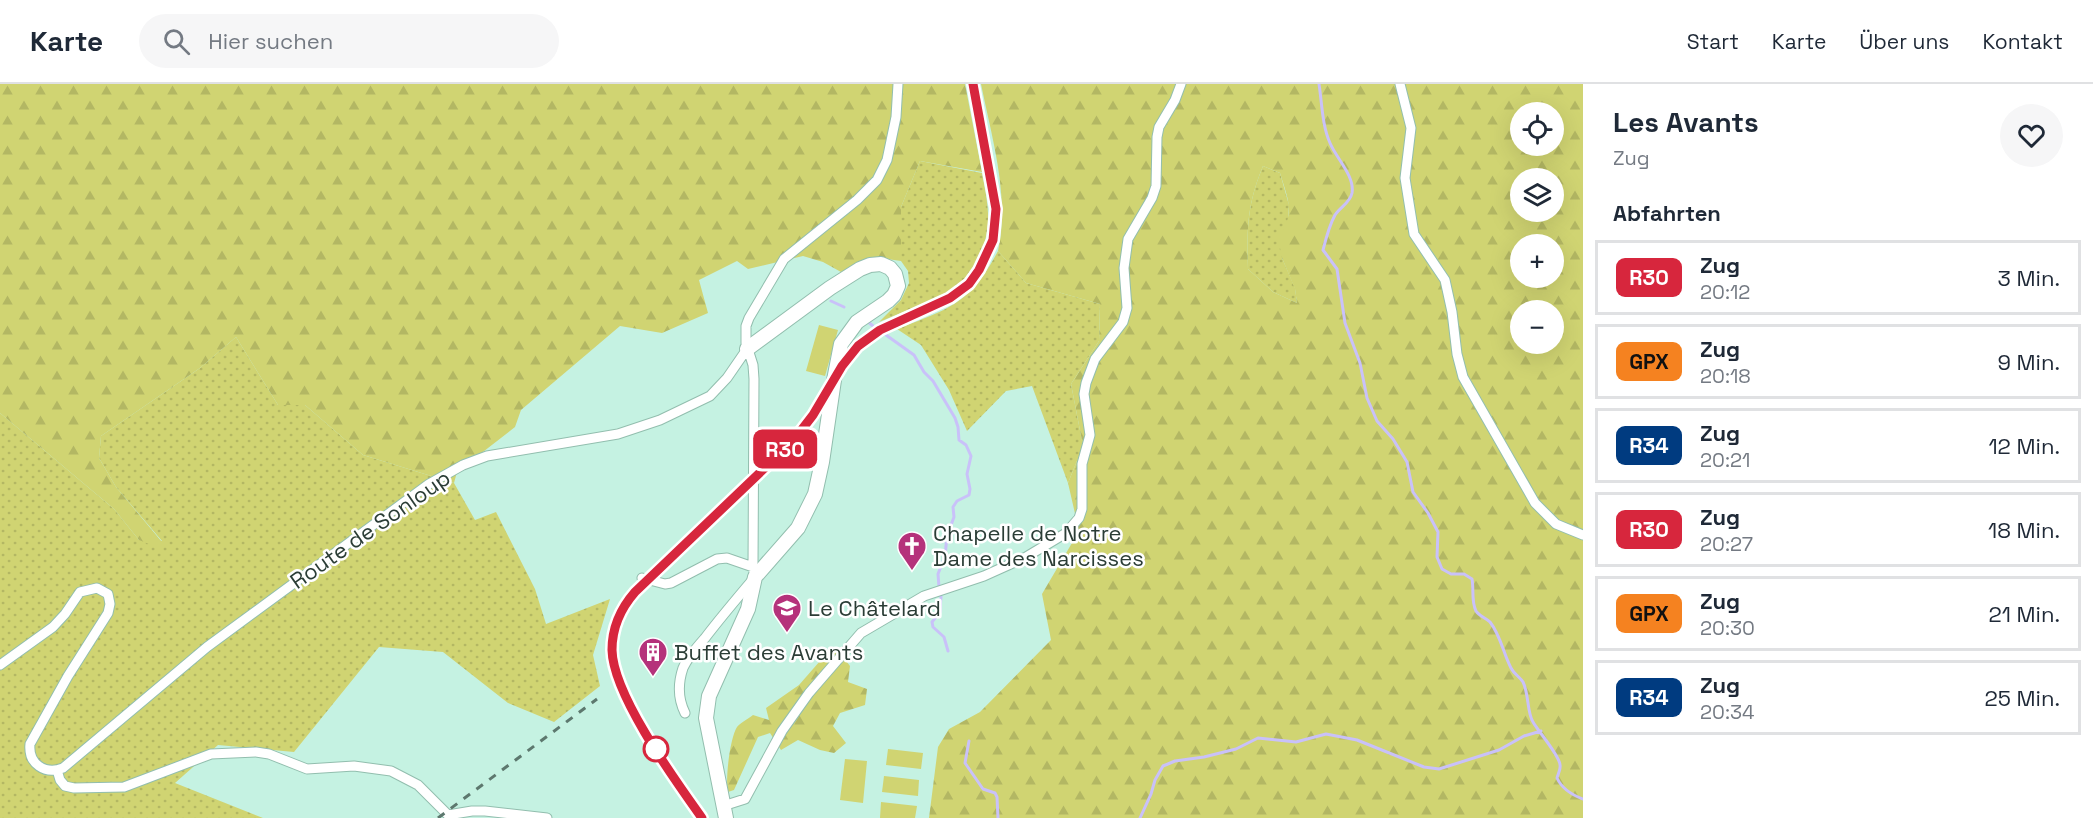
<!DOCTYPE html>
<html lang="de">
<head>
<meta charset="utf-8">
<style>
  :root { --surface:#fff; --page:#f6f6f7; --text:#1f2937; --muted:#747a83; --line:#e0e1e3 }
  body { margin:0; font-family:"Space Grotesk",sans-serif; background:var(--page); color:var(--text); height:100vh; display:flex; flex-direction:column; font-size:22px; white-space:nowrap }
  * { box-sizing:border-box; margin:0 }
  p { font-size:20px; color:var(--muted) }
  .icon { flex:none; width:33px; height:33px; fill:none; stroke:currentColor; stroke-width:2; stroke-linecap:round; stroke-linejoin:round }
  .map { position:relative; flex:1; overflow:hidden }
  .details { display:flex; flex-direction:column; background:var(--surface); width:510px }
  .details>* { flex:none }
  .badge { padding:0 12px; border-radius:9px; font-size:21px; line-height:39px }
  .buttons { position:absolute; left:1510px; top:18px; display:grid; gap:12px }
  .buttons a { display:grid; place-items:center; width:54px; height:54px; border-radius:50%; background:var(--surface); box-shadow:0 6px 24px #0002; font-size:30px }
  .map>.badge { position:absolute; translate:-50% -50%; box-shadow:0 0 0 3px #fff }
  h2 { padding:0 30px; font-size:22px; line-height:54px }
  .round { display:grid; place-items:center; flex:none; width:63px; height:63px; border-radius:32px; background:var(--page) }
  .overview { display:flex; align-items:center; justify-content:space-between; height:102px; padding:0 30px }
  h1 { font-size:28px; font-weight:800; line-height:45px }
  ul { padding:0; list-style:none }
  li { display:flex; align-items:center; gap:18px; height:75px; margin:0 12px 9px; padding:0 18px; border:3px solid var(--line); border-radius:0px }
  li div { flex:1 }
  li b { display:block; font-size:22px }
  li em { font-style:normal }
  li .badge { min-width:66px; font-weight:700; text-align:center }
  header { display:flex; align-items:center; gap:36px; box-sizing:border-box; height:84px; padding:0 30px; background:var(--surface); border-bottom:2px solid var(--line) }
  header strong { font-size:28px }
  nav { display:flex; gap:33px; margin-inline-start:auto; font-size:21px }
  .search { width:420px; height:54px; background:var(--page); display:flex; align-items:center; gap:15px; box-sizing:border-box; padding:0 21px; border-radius:33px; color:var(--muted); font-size:22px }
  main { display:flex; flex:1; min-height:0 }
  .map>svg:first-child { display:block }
  .grass { fill:url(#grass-dots) }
  .forest { fill:url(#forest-firs); fill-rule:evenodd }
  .pitch { fill:#d0d472 }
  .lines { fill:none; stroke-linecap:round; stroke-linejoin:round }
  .stream { stroke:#c9c1f9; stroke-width:3 }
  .street-casing { stroke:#92beae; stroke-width:11 }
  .secondary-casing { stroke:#92beae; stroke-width:16 }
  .street { stroke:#fff; stroke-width:9 }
  .secondary { stroke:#fff; stroke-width:14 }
  .rail { stroke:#5d786e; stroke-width:3; stroke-dasharray:8 8; stroke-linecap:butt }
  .line-casing { stroke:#fff; stroke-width:14 }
  .line { stroke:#d7263d; stroke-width:9 }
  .stop-dot { fill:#fff; stroke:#d7263d; stroke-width:3 }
  .labels { text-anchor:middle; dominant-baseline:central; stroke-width:5; stroke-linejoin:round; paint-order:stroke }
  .street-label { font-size:22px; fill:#2b3d36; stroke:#fff }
  .poi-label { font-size:22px; fill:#2b3d36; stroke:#fff; text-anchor:start }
</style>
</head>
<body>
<header>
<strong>Karte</strong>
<div class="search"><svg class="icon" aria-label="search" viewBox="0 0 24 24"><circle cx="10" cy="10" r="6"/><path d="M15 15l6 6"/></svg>Hier suchen</div>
<nav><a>Start</a><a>Karte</a><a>Über uns</a><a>Kontakt</a></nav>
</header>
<main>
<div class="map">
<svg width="1583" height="734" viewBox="0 0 1583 734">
  <defs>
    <pattern id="grass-dots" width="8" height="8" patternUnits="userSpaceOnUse" patternTransform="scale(1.5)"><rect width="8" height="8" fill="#d0d472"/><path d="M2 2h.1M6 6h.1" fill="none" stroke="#b3b763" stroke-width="1.8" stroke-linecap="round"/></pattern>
    <pattern id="forest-firs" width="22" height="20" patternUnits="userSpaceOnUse" patternTransform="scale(1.5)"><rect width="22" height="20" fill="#d0d472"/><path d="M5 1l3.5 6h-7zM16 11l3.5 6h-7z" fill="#b3b763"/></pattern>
  </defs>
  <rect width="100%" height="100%" fill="#c5f2e2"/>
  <path class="grass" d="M920 77 982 89C985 105 989 123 988 140 986 167 970 196 947 210L879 238 901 216 909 199 908 187 901 177V123Z
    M1263 82 1280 89 1289 121 1288 140 1282 174 1295 204 1297 219 1273 208 1248 185C1247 144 1247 121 1263 82Z
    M998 167 1026 199 1100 220 1099 257 1071 300 1083 362 1068 399 1032 302 1006 307 967 347 949 306 921 261 897 245C949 225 970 220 998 167Z
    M236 253 278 321H305L363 371 454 399 475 436 496 428 535 505 546 540 610 515 593 571 600 602 554 638 508 619 443 568 379 563 294 668 218 661 175 699 263 734H0V329L114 425 139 456 162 457 116 403 99 374 101 352 200 284Z"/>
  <path class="forest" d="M0 0H965L982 88 920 77 901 123V177L873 173 841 188 823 178 803 172 748 185 737 177 699 196 708 229 662 249 620 242 521 326 515 343 457 388 454 399 363 371 305 321H278L236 253 200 284 101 352 99 374 116 403 162 458 161 462H154L139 456 114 425 0 329Z
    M981 0H1583V734H929L938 663 949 645 980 628 1051 556 1042 510 1079 447 1068 399 1083 362 1071 300 1099 257 1100 220 1026 199 998 167C1010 112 992 55 981 0ZM1521 28H1554V62H1521ZM1263 82 1280 89C1288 116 1296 129 1278 154L1282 174 1295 205 1297 219 1273 208 1248 185C1247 144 1247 121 1263 82ZM1521 94H1554V128H1521ZM1521 160H1554V194H1521ZM1521 226H1554V260H1521Z
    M836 564 850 582 848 598 867 605 865 621 840 629 833 642 846 659 834 669 820 666 798 656 781 666 770 649 758 653 734 706 728 708C725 695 730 654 737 643 740 639 748 635 753 631L769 636 766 624 799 601 827 569Z"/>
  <path class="pitch" d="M819 241 838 246 825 292 806 287Z
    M888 665 923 669 921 685 886 681Z
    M845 675 867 677 863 719 840 716Z
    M884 692 919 696 918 712 882 708Z
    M881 718 917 722 915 734H880Z"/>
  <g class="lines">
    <path class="stream" d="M1319 0C1322 19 1322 41 1330 59 1336 74 1355 92 1352 109 1350 119 1340 123 1335 131 1329 142 1326 154 1323 166L1337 185 1345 239 1360 279 1367 314 1377 337 1393 355 1407 378 1413 408 1428 429 1438 448 1437 473 1442 485 1451 490H1464L1472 495C1474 505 1471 517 1476 527 1479 532 1486 534 1490 538 1501 552 1503 569 1511 584 1514 590 1520 593 1523 598 1529 610 1527 629 1533 638 1538 647 1560 672 1560 681 1561 685 1558 690 1557 694 1562 705 1572 711 1583 715
      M831 217 844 223
      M867 237 873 242
      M886 251 914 271 924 288 933 297 955 334 958 343 959 356 966 361 971 372 967 390 970 405 969 411 957 417 953 423 954 433 947 452 945 472 938 490 939 503
      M941 512 940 528 932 538 933 543 944 553 948 567
      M969 657 965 679 983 705 995 709 997 713 998 734
      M1140 734 1151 710 1155 696 1163 682 1175 677 1204 673 1236 665 1258 654 1296 658 1326 650 1357 656 1424 683 1439 685 1499 666 1524 652 1541 647"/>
    <g class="street-casing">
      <path id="street" d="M1400 0 1411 44 1405 94 1414 150 1445 196 1452 228 1457 270 1463 293 1535 419 1556 440 1583 451
        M642 494 665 500 671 499 717 475 727 474 753 483
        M0 581 53 543 65 530 80 508 97 504 108 510 110 520 108 529 68 592 30 660C28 680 45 691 63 684L207 563 429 400 463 381 487 372 618 350 660 336 710 312 727 294 747 265
        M685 629C678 615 678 599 683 584 688 573 697 563 705 554 721 533 738 513 755 493L753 483 754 295 753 281 746 259V242L749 234 784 175 857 116 877 96 887 76 896 33 898 0
        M57 686 60 696 65 702 74 704 124 703 211 670 256 668 269 670 307 685 354 682 391 687 418 701 448 731 472 727H485L547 734
        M723 722 745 715 782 647 809 609 861 549 924 512 984 492 1026 473 1066 449 1079 434 1082 425V380L1090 351 1084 310 1086 299 1095 275 1123 238 1127 224 1124 184 1128 155 1152 114 1156 102 1157 53 1159 43 1175 16 1181 0"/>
    </g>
    <g class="secondary-casing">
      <path id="secondary" d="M726 734 706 634 709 612 748 525 755 493 798 444 815 410 822 378 834 296 841 260 857 238 888 217 894 211 898 202 895 190 890 184 881 180 870 181 860 185 830 204 747 265"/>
    </g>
    <use href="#street" class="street"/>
    <use href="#secondary" class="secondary"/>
    <path class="rail" d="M772 378 804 343 841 282 858 262 881 246 950 215 969 199 984 179 995 149 996 125 973 0
      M615 542 612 560 613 573 620 600 648 652 702 734
      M438 734 597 615"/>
  </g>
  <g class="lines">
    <g class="line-casing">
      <path id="line" d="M702 734C675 696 613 611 612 566 612 544 621 524 635 508L793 357 813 331 842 282 858 262 880 246 950 214 969 200 979 186 993 156 996 125 973 0"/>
    </g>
    <use href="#line" class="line"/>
  </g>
  <defs>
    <g id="church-pin" transform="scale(1.5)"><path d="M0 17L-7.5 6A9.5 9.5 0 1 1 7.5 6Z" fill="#b5327b" stroke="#fff"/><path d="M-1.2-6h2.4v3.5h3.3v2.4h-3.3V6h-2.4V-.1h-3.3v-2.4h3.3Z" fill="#fff"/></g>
    <g id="school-pin" transform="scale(1.5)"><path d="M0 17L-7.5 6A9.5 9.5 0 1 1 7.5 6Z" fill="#b5327b" stroke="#fff"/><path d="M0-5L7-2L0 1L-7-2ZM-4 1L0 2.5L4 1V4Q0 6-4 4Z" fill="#fff"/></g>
    <g id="building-pin" transform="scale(1.5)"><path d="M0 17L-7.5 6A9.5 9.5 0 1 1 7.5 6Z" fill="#b5327b" stroke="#fff"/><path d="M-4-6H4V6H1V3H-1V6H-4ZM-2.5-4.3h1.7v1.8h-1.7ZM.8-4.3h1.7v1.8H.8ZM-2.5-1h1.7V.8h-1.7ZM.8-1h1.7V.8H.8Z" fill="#fff"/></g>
  </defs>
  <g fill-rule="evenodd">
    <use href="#church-pin" x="912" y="462"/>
    <use href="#school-pin" x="787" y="524"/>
    <use href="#building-pin" x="653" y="568"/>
  </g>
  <circle class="stop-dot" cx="656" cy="665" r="12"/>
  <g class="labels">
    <g class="street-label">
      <text transform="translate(370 445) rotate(-35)">Route de Sonloup</text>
    </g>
    <g class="poi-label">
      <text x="933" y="449">Chapelle de Notre<tspan x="933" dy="25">Dame des Narcisses</tspan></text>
      <text x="808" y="524">Le Châtelard</text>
      <text x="674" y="568">Buffet des Avants</text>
    </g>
  </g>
</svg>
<div class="buttons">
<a><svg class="icon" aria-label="locate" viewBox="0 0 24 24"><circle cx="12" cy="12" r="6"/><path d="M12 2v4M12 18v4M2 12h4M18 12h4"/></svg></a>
<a><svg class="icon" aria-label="layers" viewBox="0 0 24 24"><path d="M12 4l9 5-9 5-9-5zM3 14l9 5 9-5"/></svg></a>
<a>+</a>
<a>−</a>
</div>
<b class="badge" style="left:785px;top:365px;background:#d7263d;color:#fff">R30</b>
</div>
<section class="details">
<div class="overview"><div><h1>Les Avants</h1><p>Zug</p></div><a class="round"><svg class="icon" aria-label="heart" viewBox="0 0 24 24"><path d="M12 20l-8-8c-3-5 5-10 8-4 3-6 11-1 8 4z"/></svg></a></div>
<h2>Abfahrten</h2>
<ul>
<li><span class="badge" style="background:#d7263d;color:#fff">R30</span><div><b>Zug</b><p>20:12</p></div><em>3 Min.</em></li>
<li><span class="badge" style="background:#f58220;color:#111">GPX</span><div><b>Zug</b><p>20:18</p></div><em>9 Min.</em></li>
<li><span class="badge" style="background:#003b80;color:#fff">R34</span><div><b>Zug</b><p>20:21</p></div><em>12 Min.</em></li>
<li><span class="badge" style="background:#d7263d;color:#fff">R30</span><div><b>Zug</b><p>20:27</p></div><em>18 Min.</em></li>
<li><span class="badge" style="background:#f58220;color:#111">GPX</span><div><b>Zug</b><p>20:30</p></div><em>21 Min.</em></li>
<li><span class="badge" style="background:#003b80;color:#fff">R34</span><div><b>Zug</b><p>20:34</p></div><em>25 Min.</em></li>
</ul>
</section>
</main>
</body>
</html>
